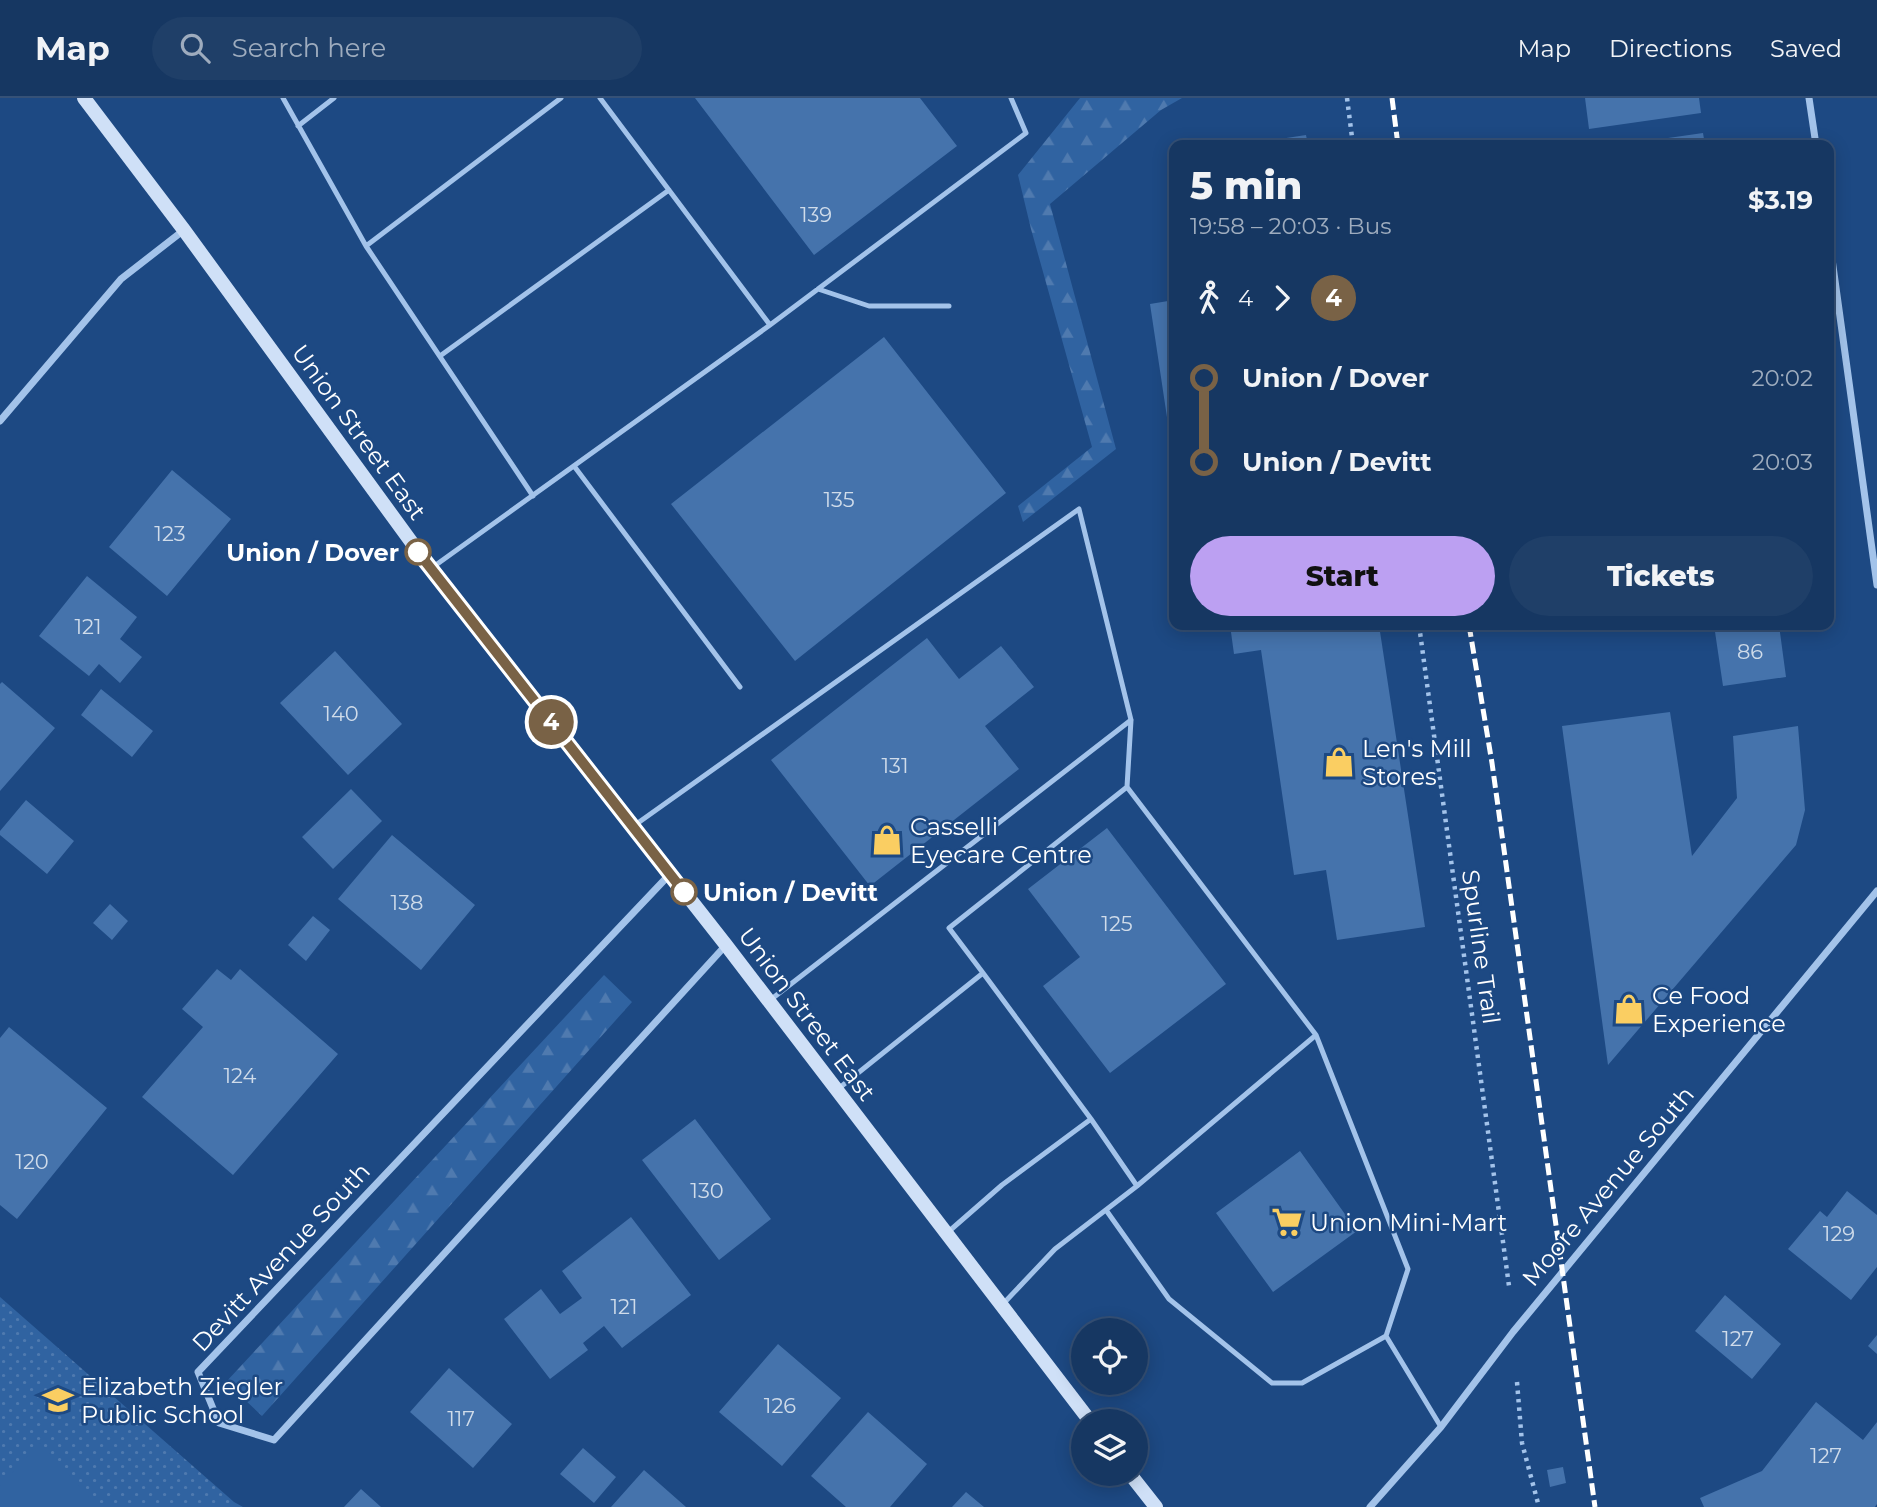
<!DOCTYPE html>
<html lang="en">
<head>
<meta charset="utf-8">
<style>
  :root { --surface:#163762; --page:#1f3f68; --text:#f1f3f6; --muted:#9eacbe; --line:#355177; --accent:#bca0f2 }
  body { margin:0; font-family:Montserrat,sans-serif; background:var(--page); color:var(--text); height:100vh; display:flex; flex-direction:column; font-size:26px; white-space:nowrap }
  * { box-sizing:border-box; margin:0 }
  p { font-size:23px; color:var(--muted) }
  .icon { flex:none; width:38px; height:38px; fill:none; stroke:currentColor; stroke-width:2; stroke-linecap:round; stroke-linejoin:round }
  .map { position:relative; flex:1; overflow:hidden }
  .side { position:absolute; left:1169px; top:42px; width:665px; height:490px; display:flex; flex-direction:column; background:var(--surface); border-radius:14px; box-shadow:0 4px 18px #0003,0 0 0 2px var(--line) }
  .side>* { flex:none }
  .badge { padding:0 14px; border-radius:23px; font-size:24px; line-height:46px }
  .controls { position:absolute; left:1071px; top:1220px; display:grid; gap:14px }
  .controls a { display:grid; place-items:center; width:77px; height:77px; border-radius:50%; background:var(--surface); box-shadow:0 4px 18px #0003,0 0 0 2px var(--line); font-size:35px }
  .map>.badge { position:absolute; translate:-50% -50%; box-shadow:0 0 0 4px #fff }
  .legs { display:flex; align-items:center; gap:10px; height:77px; padding:0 21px; font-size:23px }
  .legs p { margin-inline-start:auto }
  .overview { display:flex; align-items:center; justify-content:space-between; height:119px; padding:0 21px }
  h1 { font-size:38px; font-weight:800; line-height:52px }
  .cta { display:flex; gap:14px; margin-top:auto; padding:14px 21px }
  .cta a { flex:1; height:80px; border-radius:42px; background:var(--accent); color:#111; font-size:28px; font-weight:800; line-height:80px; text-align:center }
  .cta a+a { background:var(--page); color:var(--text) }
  ul { padding:0 21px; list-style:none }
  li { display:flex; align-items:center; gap:24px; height:84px; font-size:26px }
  li i { display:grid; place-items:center; width:10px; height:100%; margin:0 9px; background:currentColor }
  li i::after { content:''; width:18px; height:18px; margin:-9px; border:5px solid; border-radius:50%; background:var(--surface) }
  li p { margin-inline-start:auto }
  li:first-child i { background:linear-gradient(#0000 50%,currentColor 0) }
  li:last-child i { background:linear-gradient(currentColor 50%,#0000 0) }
  header { display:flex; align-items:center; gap:42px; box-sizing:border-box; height:98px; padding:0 35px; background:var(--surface); border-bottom:2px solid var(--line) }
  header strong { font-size:33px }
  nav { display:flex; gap:38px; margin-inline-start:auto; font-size:24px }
  .search { width:490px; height:63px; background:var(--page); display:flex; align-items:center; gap:18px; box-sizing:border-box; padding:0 24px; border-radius:38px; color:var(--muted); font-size:26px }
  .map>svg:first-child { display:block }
  .grass { fill:url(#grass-dots) }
  .forest { fill:url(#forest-firs) }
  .park { fill:#3063a1 }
  .building { fill:#4573ac }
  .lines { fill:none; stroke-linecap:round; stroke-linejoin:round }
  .path { stroke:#a3c3ea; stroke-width:4.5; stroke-dasharray:3.5 5; stroke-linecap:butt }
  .lane { stroke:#a3c3ea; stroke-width:5 }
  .street { stroke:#a3c3ea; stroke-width:7 }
  .secondary { stroke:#cfe0f7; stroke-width:14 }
  .rail { stroke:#fff; stroke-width:5; stroke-dasharray:12 5; stroke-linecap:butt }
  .line-1-casing { stroke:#fff; stroke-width:16 }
  .line-1 { stroke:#796246; stroke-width:10 }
  .stop-1-dot { fill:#fff; stroke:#796246; stroke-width:3.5 }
  .labels { text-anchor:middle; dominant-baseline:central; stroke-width:5; stroke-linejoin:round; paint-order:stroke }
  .number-label { font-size:21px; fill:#d0dcea }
  .street-label { font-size:24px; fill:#fff; stroke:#1d4983 }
  .stop-label { font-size:24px; font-weight:bold; fill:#fff; stroke:#1d4983; text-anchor:end }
  .poi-label { font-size:24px; fill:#fff; stroke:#1d4983; text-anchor:start }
</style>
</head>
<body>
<header>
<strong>Map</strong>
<div class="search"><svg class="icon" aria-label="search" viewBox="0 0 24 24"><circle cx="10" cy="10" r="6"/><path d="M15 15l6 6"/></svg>Search here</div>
<nav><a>Map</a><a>Directions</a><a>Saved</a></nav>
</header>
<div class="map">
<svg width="1877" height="1409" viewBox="0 0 1877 1409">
  <defs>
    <pattern id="grass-dots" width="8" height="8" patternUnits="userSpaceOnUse" patternTransform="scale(1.75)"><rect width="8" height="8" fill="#3063a1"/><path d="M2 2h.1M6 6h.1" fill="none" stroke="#4f7aaf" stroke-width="1.8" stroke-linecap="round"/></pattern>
    <pattern id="forest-firs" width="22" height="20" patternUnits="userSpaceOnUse" patternTransform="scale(1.75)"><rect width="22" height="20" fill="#3063a1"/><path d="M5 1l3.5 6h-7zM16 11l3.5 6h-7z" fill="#4f7aaf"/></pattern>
  </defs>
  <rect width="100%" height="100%" fill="#1d4983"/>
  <path class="grass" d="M0 1199 234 1404 243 1409H0Z"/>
  <path class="forest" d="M1080 0H1182L1161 12 1050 106 1116 351 1023 424 1018 408 1092 349 1031 131 1018 77Z
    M604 877 632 904 262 1318 226 1284Z"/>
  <path class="park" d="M40 1345 98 1409H0V1388Z"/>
  <path class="building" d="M695 0H920L957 48 814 157Z
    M1585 0H1699L1701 15 1589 31Z
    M1703 35 1705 47H1626V46Z
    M1306 37 1308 47H1247V46Z
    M1174 202V346H1171L1150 206Z
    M884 239 1006 395 795 563 671 406Z
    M172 372 231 421 167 498 109 449Z
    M87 478 137 519 120 541 142 559 120 585 99 566 89 578 39 538Z
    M1230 527H1379L1425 829 1337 842 1326 772 1294 777 1261 552 1234 556Z
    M1714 527H1779L1786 579 1723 588Z
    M927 540 959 581 1001 548 1034 589 985 628 1019 671 870 788 771 662Z
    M335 553 402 626 348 677 280 605Z
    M2 584 55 630 0 693V586Z
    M101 591 153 633 132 659 81 617Z
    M1670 614 1692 758 1737 700 1733 638 1798 628 1805 712 1796 747 1608 967 1562 628Z
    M351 691 382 723 333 771 302 739Z
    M26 702 74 743 47 776 0 737V733Z
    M1107 730 1226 886 1110 975 1043 888 1080 859 1028 791Z
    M392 737 475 807 421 872 338 801Z
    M110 806 128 823 112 842 93 825Z
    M313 818 330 832 306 863 288 847Z
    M217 871 231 882 240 871 338 956 233 1077 142 999 203 929 182 911Z
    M9 929 107 1010 17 1121 0 1107V940Z
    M695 1021 771 1121 719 1162 642 1062Z
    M1300 1053 1357 1133 1273 1194 1216 1115Z
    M1847 1093 1877 1117V1169L1851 1202 1788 1151 1820 1113 1827 1119Z
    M631 1119 691 1197 622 1250 604 1228 583 1245 588 1252 550 1281 504 1221 541 1191 560 1216 582 1200 562 1173Z
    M1725 1197 1781 1246 1752 1281 1695 1233Z
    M1877 1237V1256L1868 1248Z
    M778 1246 841 1300 782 1368 719 1314Z
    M449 1270 512 1326 473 1370 410 1314Z
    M1816 1304 1863 1342 1877 1324V1406L1875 1409H1704L1700 1400 1762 1373Z
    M868 1314 927 1366 890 1409H846L811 1378Z
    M583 1350 616 1379 594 1405 560 1376Z
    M1563 1369 1566 1385 1550 1389 1547 1372Z
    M644 1372 686 1409H611Z
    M361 1391 381 1409H344Z
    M966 1394 984 1409H952Z"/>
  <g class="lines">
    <path class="path" d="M1347 0 1353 47
      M1419 527 1509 1188
      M1517 1284 1522 1345 1539 1409"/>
    <path class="lane" d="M283 0 366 148
      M600 0 770 227
      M298 28 334 0
      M818 191 869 208H949
      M440 258 669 92
      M574 368 740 589
      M533 398 366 148 561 0
      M433 469 770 227 1026 35 1011 0
      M635 727 1079 411 1131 622 1127 689
      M983 875 949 830 1127 689 1316 937 1408 1171 1386 1238 1441 1329
      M769 903 1131 622
      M838 991 983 875 1091 1021 1137 1088
      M1106 1112 1169 1201 1272 1285H1302L1386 1238
      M947 1135 1002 1087 1091 1021
      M1003 1206 1055 1151 1137 1088 1316 937"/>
    <path class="street" d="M1809 0 1816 47
      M1829 139 1877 487
      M0 323 121 181 184 132
      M670 776 198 1274 219 1325 274 1342 726 847
      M1370 1409 1441 1329 1513 1234 1877 793"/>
    <path class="secondary" d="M84 0 184 132 431 471 726 847 1090 1323
      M1130 1376 1156 1409"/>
    <path class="rail" d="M1392 0 1398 47
      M1469 527 1492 665 1595 1409"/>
  </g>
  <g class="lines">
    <g class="line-1-casing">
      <path id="line-1" d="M418 454 684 794"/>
    </g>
    <use href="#line-1" class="line-1"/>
  </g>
  <defs>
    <g id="shop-bare" transform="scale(2.415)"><path d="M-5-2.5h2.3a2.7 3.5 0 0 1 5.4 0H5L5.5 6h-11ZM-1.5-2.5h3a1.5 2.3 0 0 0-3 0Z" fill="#face62" stroke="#1d4983" stroke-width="2.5" paint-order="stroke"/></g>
    <g id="supermarket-bare" transform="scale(2.415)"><path d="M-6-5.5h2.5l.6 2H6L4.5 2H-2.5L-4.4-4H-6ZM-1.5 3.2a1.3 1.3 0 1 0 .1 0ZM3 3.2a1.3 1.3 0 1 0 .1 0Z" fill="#face62" stroke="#1d4983" stroke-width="2.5" paint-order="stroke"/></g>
    <g id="school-bare" transform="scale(2.415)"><path d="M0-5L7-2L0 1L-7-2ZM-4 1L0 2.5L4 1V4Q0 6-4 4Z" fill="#face62" stroke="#1d4983" stroke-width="2.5" paint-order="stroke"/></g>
  </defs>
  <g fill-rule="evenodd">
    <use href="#shop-bare" x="1339" y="664"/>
    <use href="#shop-bare" x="887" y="742"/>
    <use href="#shop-bare" x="1629" y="911"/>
    <use href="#supermarket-bare" x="1287" y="1124"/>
    <use href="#school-bare" x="58" y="1302"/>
  </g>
  <g class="stop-1-dot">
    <circle cx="418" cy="454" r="12"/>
    <circle cx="684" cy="794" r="12"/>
  </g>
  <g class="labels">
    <g class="number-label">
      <text x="816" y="116">139</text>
      <text x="839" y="401">135</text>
      <text x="170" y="435">123</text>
      <text x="88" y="528">121</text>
      <text x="1750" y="553">86</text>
      <text x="341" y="615">140</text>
      <text x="895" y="667">131</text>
      <text x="407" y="804">138</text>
      <text x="1117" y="825">125</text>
      <text x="240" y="977">124</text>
      <text x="32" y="1063">120</text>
      <text x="707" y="1092">130</text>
      <text x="1839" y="1135">129</text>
      <text x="624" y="1208">121</text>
      <text x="1738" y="1240">127</text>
      <text x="780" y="1307">126</text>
      <text x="461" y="1320">117</text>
      <text x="1826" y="1357">127</text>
    </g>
    <g class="street-label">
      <text transform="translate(359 334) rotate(54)">Union Street East</text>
      <text transform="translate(1481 849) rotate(82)">Spurline Trail</text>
      <text transform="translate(807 916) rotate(53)">Union Street East</text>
      <text transform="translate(1608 1088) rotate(-50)">Moore Avenue South</text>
      <text transform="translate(281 1159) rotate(-47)">Devitt Avenue South</text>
    </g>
    <g class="stop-label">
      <text x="399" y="454">Union / Dover</text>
      <text x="703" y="794" text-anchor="start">Union / Devitt</text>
    </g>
    <g class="poi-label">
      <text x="1362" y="650">Len's Mill<tspan x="1362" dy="28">Stores</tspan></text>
      <text x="910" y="728">Casselli<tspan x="910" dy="28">Eyecare Centre</tspan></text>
      <text x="1652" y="897">Ce Food<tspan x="1652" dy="28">Experience</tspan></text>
      <text x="1310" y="1124">Union Mini-Mart</text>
      <text x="81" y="1288">Elizabeth Ziegler<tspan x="81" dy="28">Public School</tspan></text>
    </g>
  </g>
</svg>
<div class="controls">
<a><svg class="icon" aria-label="locate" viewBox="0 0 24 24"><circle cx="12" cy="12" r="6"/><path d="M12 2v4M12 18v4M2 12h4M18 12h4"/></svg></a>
<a><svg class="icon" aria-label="layers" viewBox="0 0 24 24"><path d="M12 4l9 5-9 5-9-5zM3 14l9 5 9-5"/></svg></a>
</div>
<b class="badge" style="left:551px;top:624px;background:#796246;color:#fff">4</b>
<section class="side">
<div class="overview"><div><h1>5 min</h1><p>19:58 – 20:03 · Bus</p></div><b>$3.19</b></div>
<div class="legs"><svg class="icon" aria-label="walk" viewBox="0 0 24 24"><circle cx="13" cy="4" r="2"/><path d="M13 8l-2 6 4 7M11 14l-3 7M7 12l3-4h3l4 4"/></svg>4<svg class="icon" aria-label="forward" viewBox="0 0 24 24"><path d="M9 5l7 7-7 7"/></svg><b class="badge" style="background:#796246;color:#fff">4</b></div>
<ul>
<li><i style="color:#796246"></i><b>Union / Dover</b><p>20:02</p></li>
<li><i style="color:#796246"></i><b>Union / Devitt</b><p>20:03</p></li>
</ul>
<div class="cta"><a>Start</a><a>Tickets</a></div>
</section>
</div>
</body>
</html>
